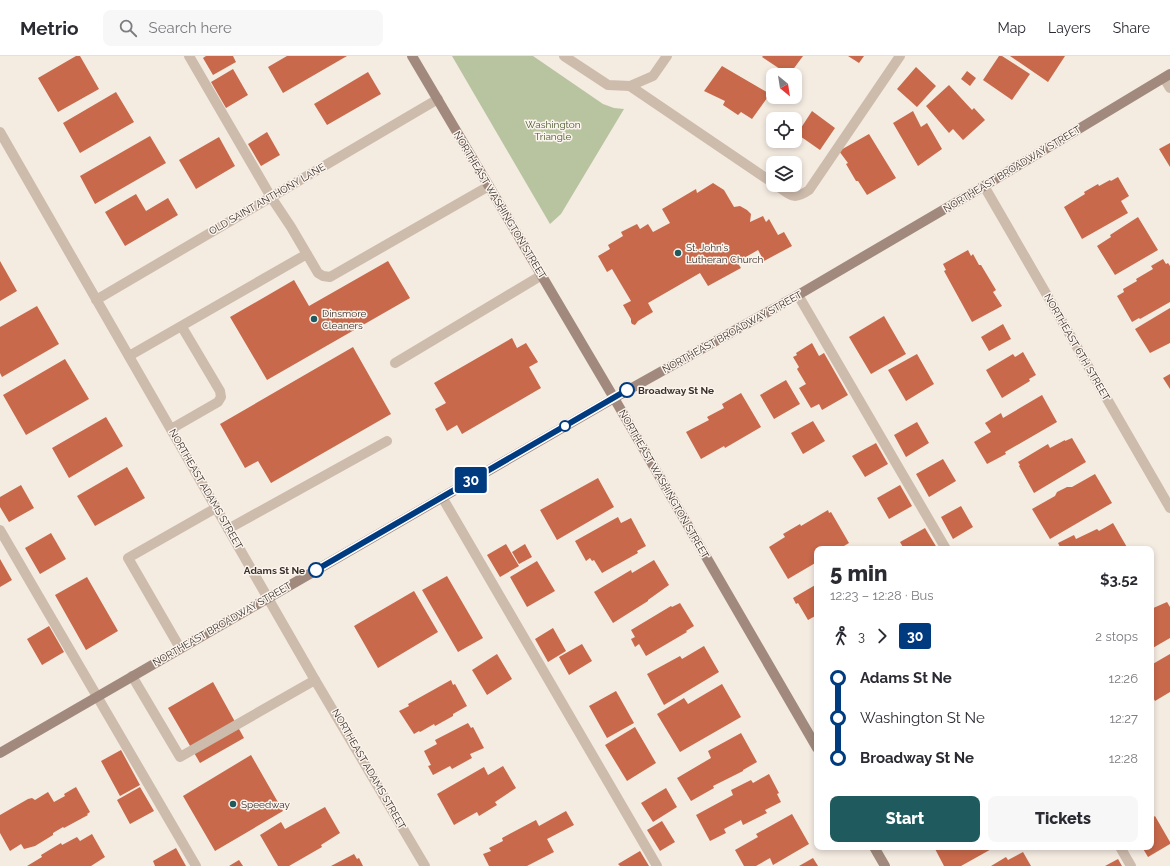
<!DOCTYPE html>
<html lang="en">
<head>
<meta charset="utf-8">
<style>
  :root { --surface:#fff; --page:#f7f7f7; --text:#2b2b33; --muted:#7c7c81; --line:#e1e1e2; --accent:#1f5a5e }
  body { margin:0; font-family:Raleway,sans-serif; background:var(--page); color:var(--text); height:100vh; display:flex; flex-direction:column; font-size:15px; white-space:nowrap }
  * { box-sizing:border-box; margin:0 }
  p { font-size:13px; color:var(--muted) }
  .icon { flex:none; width:22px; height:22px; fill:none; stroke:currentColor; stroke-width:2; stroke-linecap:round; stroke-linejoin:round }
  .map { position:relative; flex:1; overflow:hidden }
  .side { position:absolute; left:814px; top:490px; width:340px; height:304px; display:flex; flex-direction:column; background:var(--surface); border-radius:8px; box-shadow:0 2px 6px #0003 }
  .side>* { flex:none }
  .badge { padding:0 8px; border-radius:3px; font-size:14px; line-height:26px }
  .needle { width:26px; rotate:150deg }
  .controls { position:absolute; left:766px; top:12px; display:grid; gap:8px }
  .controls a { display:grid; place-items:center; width:36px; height:36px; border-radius:8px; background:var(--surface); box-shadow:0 2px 6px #0003; font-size:20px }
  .map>.badge { position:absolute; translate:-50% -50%; box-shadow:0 0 0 2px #fff }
  .legs { display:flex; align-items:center; gap:6px; height:44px; padding:0 16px; font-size:13px }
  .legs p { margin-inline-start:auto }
  .headline { display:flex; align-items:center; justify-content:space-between; height:68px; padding:0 16px }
  h1 { font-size:22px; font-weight:800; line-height:30px }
  .cta { display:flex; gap:8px; margin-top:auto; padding:8px 16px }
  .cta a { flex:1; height:46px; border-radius:8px; background:var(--accent); color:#fff; font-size:16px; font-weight:800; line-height:46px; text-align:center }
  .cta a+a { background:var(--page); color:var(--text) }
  ul { padding:0 16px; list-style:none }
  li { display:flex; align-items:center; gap:14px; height:40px; font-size:15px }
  li i { display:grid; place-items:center; width:6px; height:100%; margin:0 5px; background:currentColor }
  li i::after { content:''; width:10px; height:10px; margin:-5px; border:3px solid; border-radius:50%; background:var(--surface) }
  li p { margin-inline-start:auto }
  li:first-child i { background:linear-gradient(#0000 50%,currentColor 0) }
  li:last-child i { background:linear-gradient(currentColor 50%,#0000 0) }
  header { display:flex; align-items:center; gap:24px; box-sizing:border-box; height:56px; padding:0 20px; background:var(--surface); border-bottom:1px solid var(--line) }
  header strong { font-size:19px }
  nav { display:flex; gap:22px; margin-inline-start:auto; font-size:14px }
  .search { width:280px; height:36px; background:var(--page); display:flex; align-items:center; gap:10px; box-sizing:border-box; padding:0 14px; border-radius:8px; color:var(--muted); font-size:15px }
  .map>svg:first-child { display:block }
  .green { fill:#b8c4a0 }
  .building { fill:#c8694b }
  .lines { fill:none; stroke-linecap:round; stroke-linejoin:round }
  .lane { stroke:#cdbbac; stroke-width:10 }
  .street { stroke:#cdbbac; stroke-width:10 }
  .secondary { stroke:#a18a7d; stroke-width:10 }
  .line-1-casing { stroke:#fff; stroke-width:9 }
  .line-1 { stroke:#003b80; stroke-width:6 }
  .poi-dot { fill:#1f5a5e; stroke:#fbf5ee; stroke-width:1.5 }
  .stop-1-dot { fill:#fff; stroke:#003b80; stroke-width:2 }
  .labels { text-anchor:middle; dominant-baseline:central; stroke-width:3; stroke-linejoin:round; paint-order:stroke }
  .park-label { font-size:10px; fill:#4a5a2e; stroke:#fbf5ee }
  .street-label { font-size:10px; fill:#3b302b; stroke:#fbf5ee }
  .poi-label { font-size:10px; fill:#3b302b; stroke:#fbf5ee; text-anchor:start }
  .stop-label { font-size:10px; font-weight:bold; fill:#3b302b; stroke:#fbf5ee; text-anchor:start }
</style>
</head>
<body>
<header>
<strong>Metrio</strong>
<div class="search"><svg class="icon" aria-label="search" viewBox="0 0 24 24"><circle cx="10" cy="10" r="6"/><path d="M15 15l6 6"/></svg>Search here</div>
<nav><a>Map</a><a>Layers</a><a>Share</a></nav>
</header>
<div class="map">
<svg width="1170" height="810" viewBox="0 0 1170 810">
  <rect width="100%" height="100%" fill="#f4ebe1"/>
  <path class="green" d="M452 0H533L603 48 614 52 624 53 561 158 550 168Z"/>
  <path class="building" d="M76 0H80L99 33 58 56 38 22Z
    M206 0H233L236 6 213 19 203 2Z
    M287 0H347L283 37 268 11Z
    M763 0H803L789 19 762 1Z
    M848 0H864L859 7Z
    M999 0H1002L1030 18 1012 44 983 24Z
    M1010 0H1065L1048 26Z
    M722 10 770 38 752 63 741 56 738 59 723 49 725 45 704 35Z
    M916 11 936 30 917 51 897 33Z
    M233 13 248 39 226 52 211 26Z
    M967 15 976 22 970 30 961 23Z
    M368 16 381 38 327 69 314 48Z
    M949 29 972 54 974 52 985 64 963 84 953 73 949 77 926 50Z
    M116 36 134 66 80 97 63 67Z
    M812 55 835 72 820 94 797 78Z
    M913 55 921 71 927 67 942 93 918 110 893 67Z
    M267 76 280 99 261 110 248 88Z
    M869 78 896 122 867 139 858 125H856L846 108 848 107 839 95Z
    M150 80 166 107 95 148 80 120Z
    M219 81 235 110 196 133 179 104Z
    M1170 87V111L1159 93Z
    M1118 121 1129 140 1121 145 1128 157 1082 183 1064 151 1085 138 1084 136 1098 128 1099 130 1110 124 1111 125Z
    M713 127 724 134 734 151 740 150 747 154 751 158 750 166 763 160 766 166 769 163 778 179 784 176 792 190 764 205 758 194 737 206 741 212 708 230 700 217 648 247 653 256 638 265 635 269 632 268 631 266V263L623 249 631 245 612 213 607 216 598 200 610 193 608 189 623 180 621 176 637 168 640 173 648 168 653 176 670 167 662 153 696 133 697 137Z
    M136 138 146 155 168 142 178 159 125 190 105 156Z
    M1138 161 1158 194 1115 219 1097 190 1111 181 1110 179Z
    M968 194 971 200 973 198 979 209H981L996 234 993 236 1002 250 972 266 944 215 946 214 943 208Z
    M1163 203 1166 208 1168 207 1170 210V246L1140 263 1139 262 1132 266 1117 240 1124 236 1123 233 1137 225 1136 223 1153 213 1151 210Z
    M0 205 17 235 0 245Z
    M388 205 410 242 267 324 230 261 294 224 309 250Z
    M37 250 59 288 2 321 0 317V271Z
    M1170 252V287L1150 297 1135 273Z
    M884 260 906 298 871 318 849 281Z
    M1003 268 1011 283 989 295 981 281Z
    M512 282 517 292 526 287 538 306 529 311 541 332 462 378 457 369 447 375 435 353 446 347 434 327Z
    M812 287 819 300 824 297 848 339 822 354 819 348 811 352 799 332 806 328 797 313 799 311 793 301 797 299 796 297Z
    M353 291 391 358 271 427 258 405 245 412 220 368Z
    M1023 296 1036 319 1029 323 1030 325 1002 342 986 314 1013 298 1015 301Z
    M917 298 934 328 906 345 888 314Z
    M65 303 89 343 26 379 3 339Z
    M1170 318V333L1163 322Z
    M786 324 800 348 774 363 760 339Z
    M741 337 761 371 725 392 724 390 701 403 686 376 709 364 707 361 724 352 722 348Z
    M1042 339 1057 366 1005 396 1006 398 987 408 974 386 991 376 985 367 1001 357 1003 362Z
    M106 361 123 390 69 422 52 392Z
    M813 365 825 385 803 398 791 377Z
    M917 366 929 387 906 401 894 379Z
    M1072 382 1086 406 1034 437 1019 410 1020 409 1018 406 1048 388 1050 392 1065 384V385Z
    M876 387 888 408 865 421 852 400Z
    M943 403 956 425 929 441 916 418Z
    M127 411 145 442 95 470 77 440Z
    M1095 418 1112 447 1050 483 1032 453 1055 440 1057 436 1067 431H1072Z
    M598 422 614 451 557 484 540 454Z
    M21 429 34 452 9 466 0 451V441Z
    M900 429 912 450 889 463 877 442Z
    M961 450 973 471 953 483 941 461Z
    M828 454 829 457 831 456 849 487 839 493H817V506L788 523 769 491 785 481 783 478 800 468 801 470Z
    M618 461 621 467 631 462 646 490 637 495 638 497 602 517 594 504 592 505 590 502 586 505 575 485Z
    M1113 467 1128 493H1061L1058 487 1074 479 1076 483 1097 473 1099 475Z
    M925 472 937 492 904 493 900 486Z
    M51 477 66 503 40 518 25 492Z
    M506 488 519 510 500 521 487 499Z
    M525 488 532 501 519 508 512 496Z
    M0 503 12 524 0 531Z
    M654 504 669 529 648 544V545L613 567 594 536 631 514 632 517Z
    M537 505 555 535 527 551 510 521Z
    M447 520 483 582 458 596 422 534Z
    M87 521 118 575 86 594 55 539Z
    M817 528V559L808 564 798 547 796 548 793 542Z
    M414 535 438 576 378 612 354 570Z
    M1167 546 1170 551V582L1151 593V553Z
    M680 547 694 570 686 575 687 576 646 600 639 588 635 591 631 583 635 581 631 574 671 550 672 551Z
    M49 570 64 596 42 609 27 583Z
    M553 572 566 595 548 606 535 583Z
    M582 588 592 605 569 619 559 601Z
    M704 590 719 616 664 649 647 618 680 600 682 603Z
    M497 598 512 623 487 639 472 614Z
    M1170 598V636L1155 645 1151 638V616L1153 615 1151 609Z
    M451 624 453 629 455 628 467 650 453 658V660L435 670 434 668 420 676 419 675 414 678 399 655 409 650 408 648Z
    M213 626 244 682 200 707 168 652Z
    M722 628 741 661 680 696 657 658 684 642 688 648Z
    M616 635 634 667 607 682 589 650Z
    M468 667 471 672 473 671 484 692 470 698 472 702 452 713 450 710 433 719 428 710 431 709 424 695 437 688 435 684Z
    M635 671 656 707 627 725 605 689Z
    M741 677 757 706 743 714V715L713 730 714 732 691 745 677 722 711 702 708 695Z
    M121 694 140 729 120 740 101 705Z
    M251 699 283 755 215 795 183 740Z
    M503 710 516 732 495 746 497 749 479 760 477 756 454 769 437 738 484 711 488 719Z
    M769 718 779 737 777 738 781 746 765 754 767 757 743 769 741 764 724 773 726 777 710 785 696 759 733 739 731 734 751 724 753 727Z
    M76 731 90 756 87 758 88 759 64 772 63 771 53 777V779L35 790 24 793 21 788 10 795 0 777V759L28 743 32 742 35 744 48 736 54 746 65 740 64 738Z
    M140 731 154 755 130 768 117 744Z
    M666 732 677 751 653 766 641 747Z
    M325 751 340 777 321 789 322 791 289 810H278L260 779 281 766 285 773Z
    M566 755 574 769 547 783 554 796 527 810H489L483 798 491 795 489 792 503 785 502 782 536 764 539 770Z
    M792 758 809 788 773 809 770 802 756 810H744L735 794 758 781 756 778Z
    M1155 760 1170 786V788L1148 801 1142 791H1151V763Z
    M662 765 675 786 660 795 647 774Z
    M92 778 105 801 91 810H27L42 801 41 799 61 787 62 789 77 781 80 785Z
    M934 791H995L961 810H944Z
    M176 792 186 810H155L153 805Z
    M640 795 649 810H620L618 808Z
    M1023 796 1031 810H991L1006 801 1008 804Z
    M354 798 357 803 359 802 363 810H331Z
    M813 802 818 810H799Z
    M1118 803 1122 810H1105Z
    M239 804 243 810H229Z"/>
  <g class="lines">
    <path class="lane" d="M189 0 271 141 291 171 318 217 323 220 330 221 489 130
      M1164 22 1170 32
      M630 30 773 127
      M776 129C791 139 793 145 809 134L900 0
      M798 239 946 493
      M129 300 307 198
      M395 307 542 219
      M171 373 218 346 221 341 220 335 182 271
      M442 441 657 810
      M228 473 387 385
      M0 474 196 810
      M180 592 128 502 216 452
      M132 620 180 701 315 624
      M1120 791 1131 810"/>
    <path class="street" d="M564 0 608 29 630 30 653 20 667 0
      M0 76 315 624 425 810
      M984 130 1170 452
      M96 244 438 43"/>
    <path class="secondary" d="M412 0 614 342 817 692
      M0 697 614 342 798 239 984 130 1170 18
      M874 791 885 810"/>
  </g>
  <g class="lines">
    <g class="line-1-casing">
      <path id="line-1" d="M316 514 627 334"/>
    </g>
    <use href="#line-1" class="line-1"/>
  </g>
  <g class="poi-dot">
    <circle cx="678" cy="197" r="4"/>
    <circle cx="314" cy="263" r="4"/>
    <circle cx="233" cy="748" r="4"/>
  </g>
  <g class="stop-1-dot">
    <circle cx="627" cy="334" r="7"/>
    <circle cx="565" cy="370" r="5"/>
    <circle cx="316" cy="514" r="7"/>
  </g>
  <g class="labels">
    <g class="park-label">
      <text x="553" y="68">Washington<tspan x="553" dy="12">Triangle</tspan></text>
    </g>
    <g class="street-label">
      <text transform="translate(1012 113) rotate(-31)">NORTHEAST BROADWAY STREET</text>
      <text transform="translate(267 143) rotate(-30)">OLD SAINT ANTHONY LANE</text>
      <text transform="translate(500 149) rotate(59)">NORTHEAST WASHINGTON STREET</text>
      <text transform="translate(732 276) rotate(-29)">NORTHEAST BROADWAY STREET</text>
      <text transform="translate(1077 291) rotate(60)">NORTHEAST 6TH STREET</text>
      <text transform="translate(664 428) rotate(60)">NORTHEAST WASHINGTON STREET</text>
      <text transform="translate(206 433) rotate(60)">NORTHEAST ADAMS STREET</text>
      <text transform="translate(222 568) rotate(-30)">NORTHEAST BROADWAY STREET</text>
      <text transform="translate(369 713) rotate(60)">NORTHEAST ADAMS STREET</text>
    </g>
    <g class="poi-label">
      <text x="686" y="191">St. John's<tspan x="686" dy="12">Lutheran Church</tspan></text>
      <text x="322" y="257">Dinsmore<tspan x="322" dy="12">Cleaners</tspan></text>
      <text x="241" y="748">Speedway</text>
    </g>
    <g class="stop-label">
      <text x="638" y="334">Broadway St Ne</text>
      <text x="305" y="514" text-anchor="end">Adams St Ne</text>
    </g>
  </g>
</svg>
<div class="controls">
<a><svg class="needle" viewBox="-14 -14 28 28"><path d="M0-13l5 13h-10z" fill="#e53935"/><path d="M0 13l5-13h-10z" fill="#7c7c81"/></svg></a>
<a><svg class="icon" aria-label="locate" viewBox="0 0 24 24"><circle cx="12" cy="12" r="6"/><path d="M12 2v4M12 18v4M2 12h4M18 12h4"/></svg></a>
<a><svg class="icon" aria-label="layers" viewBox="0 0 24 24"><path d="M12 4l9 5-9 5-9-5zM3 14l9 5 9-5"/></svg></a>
</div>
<b class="badge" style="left:471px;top:424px;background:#003b80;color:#fff">30</b>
<section class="side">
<div class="headline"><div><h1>5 min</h1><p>12:23 – 12:28 · Bus</p></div><b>$3.52</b></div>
<div class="legs"><svg class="icon" aria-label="walk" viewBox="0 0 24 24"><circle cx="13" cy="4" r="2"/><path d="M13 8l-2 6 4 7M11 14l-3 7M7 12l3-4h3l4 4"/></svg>3<svg class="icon" aria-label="forward" viewBox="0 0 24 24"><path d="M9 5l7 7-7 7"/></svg><b class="badge" style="background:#003b80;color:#fff">30</b><p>2 stops</p></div>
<ul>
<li><i style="color:#003b80"></i><b>Adams St Ne</b><p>12:26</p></li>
<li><i style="color:#003b80"></i><span>Washington St Ne</span><p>12:27</p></li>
<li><i style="color:#003b80"></i><b>Broadway St Ne</b><p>12:28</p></li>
</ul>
<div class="cta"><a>Start</a><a>Tickets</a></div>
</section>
</div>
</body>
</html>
